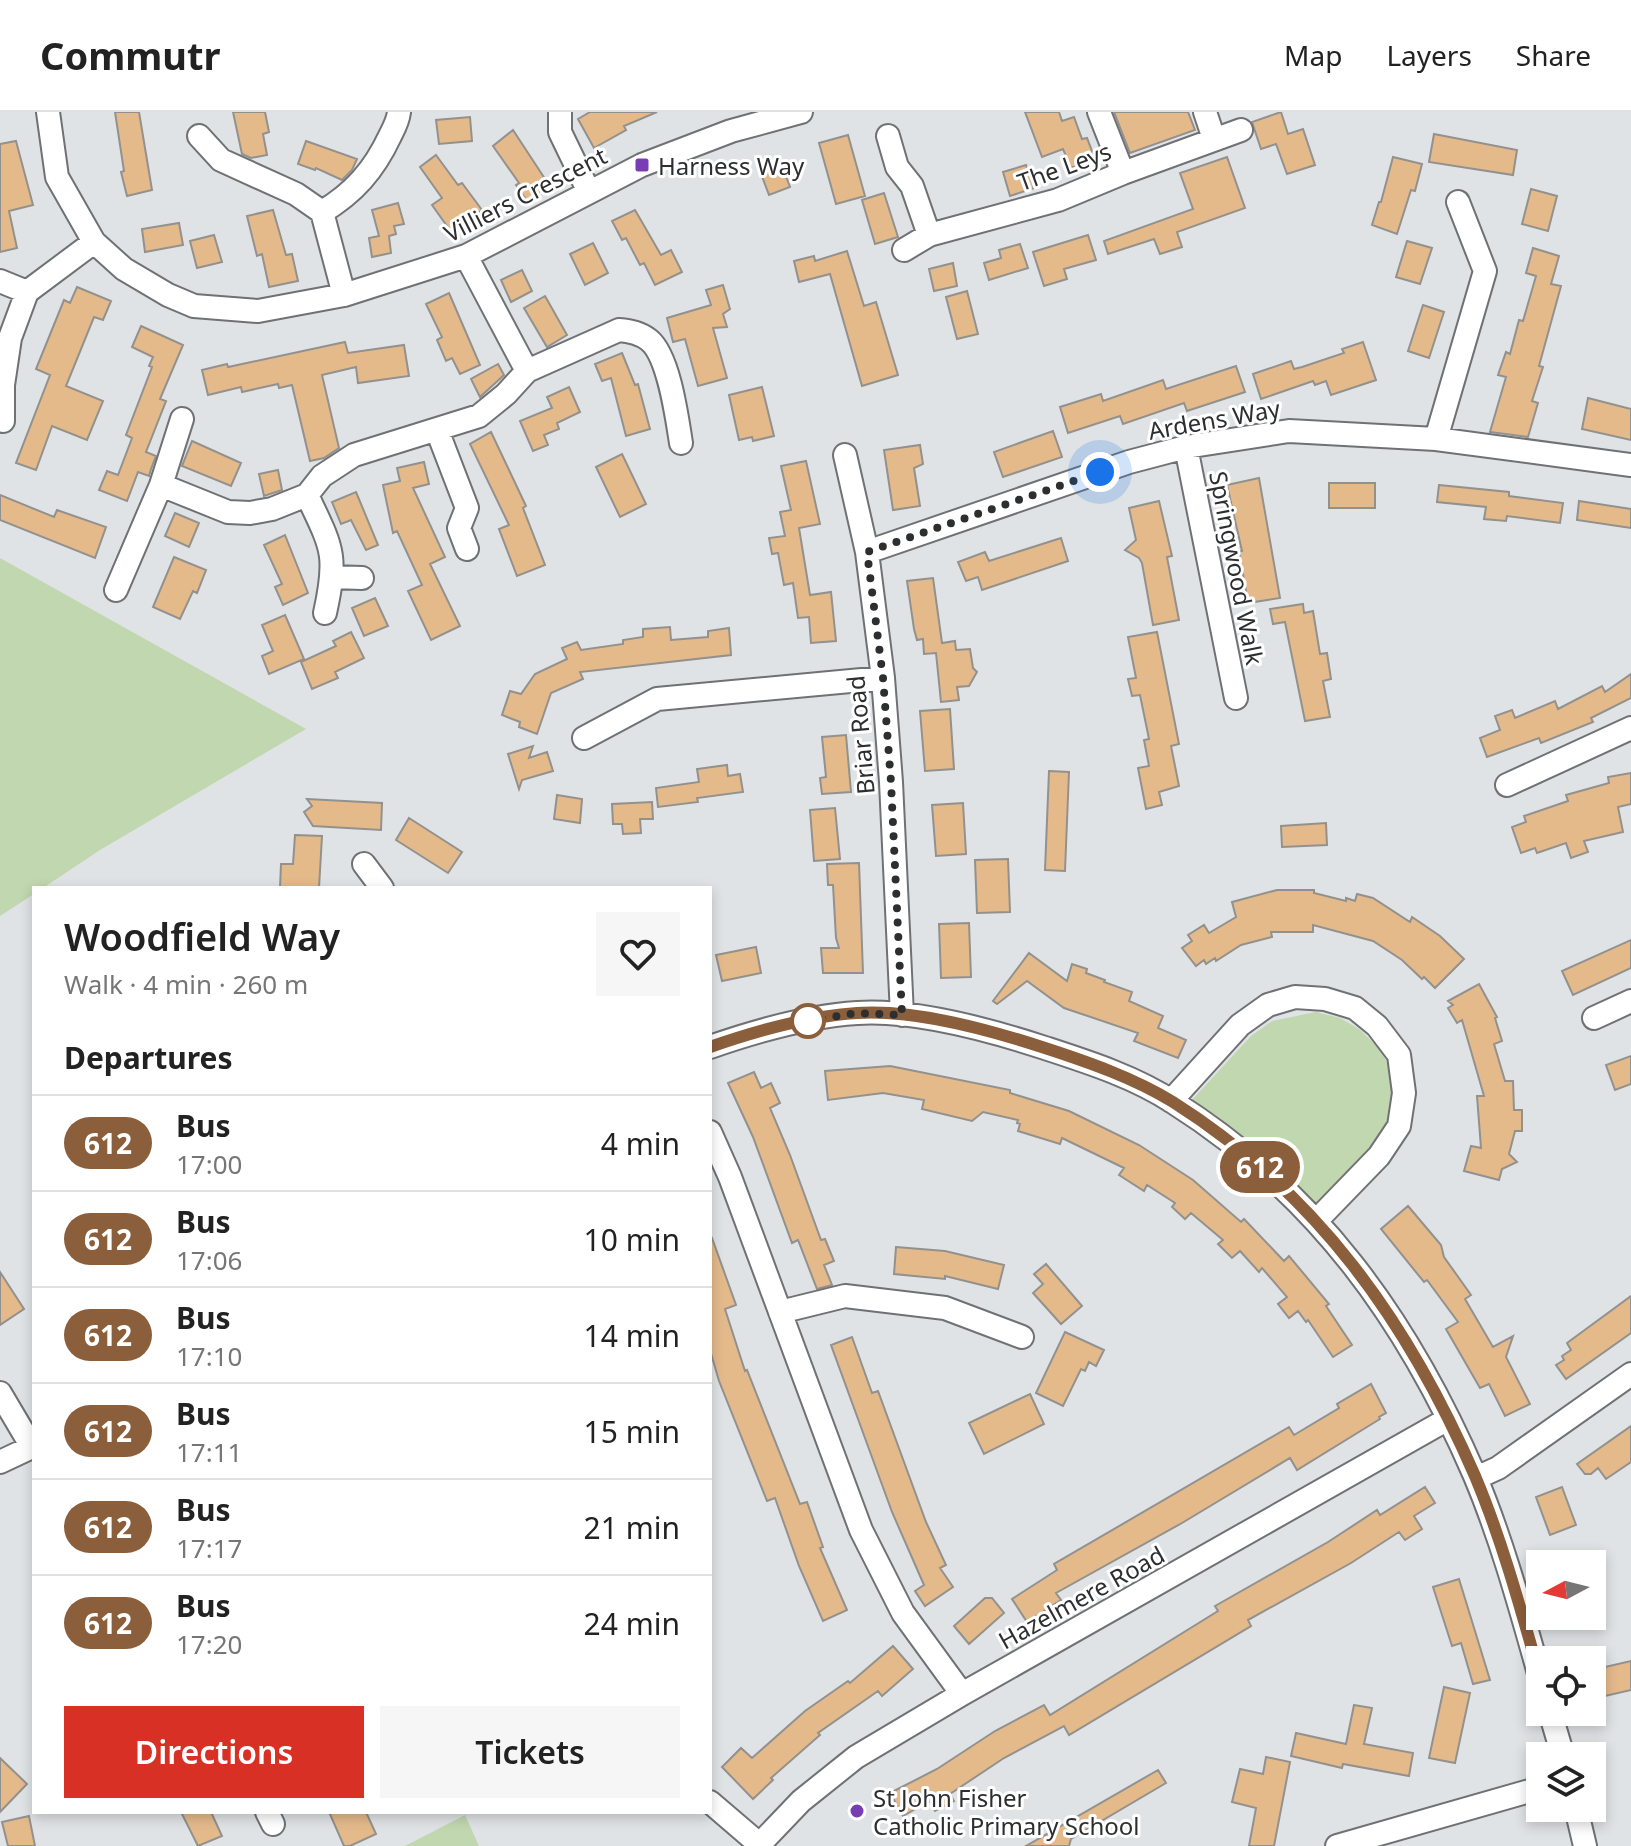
<!DOCTYPE html>
<html lang="en">
<head>
<meta charset="utf-8">
<style>
  :root { --surface:#fff; --page:#f6f6f6; --text:#222; --muted:#767676; --line:#e0e0e0; --accent:#d93025 }
  body { margin:0; font-family:"Noto Sans",sans-serif; background:var(--page); color:var(--text); height:100vh; display:flex; flex-direction:column; font-size:30px; white-space:nowrap }
  * { box-sizing:border-box; margin:0 }
  p { font-size:26px; color:var(--muted) }
  .icon { flex:none; width:44px; height:44px; fill:none; stroke:currentColor; stroke-width:2; stroke-linecap:round; stroke-linejoin:round }
  .map { position:relative; flex:1; overflow:hidden }
  .drawer { position:absolute; left:32px; top:774px; width:680px; height:928px; display:flex; flex-direction:column; background:var(--surface); border-radius:0px; box-shadow:0 4px 12px #0003 }
  .drawer>* { flex:none }
  .badge { padding:0 16px; border-radius:26px; font-size:28px; line-height:52px }
  .needle { width:52px; rotate:263deg }
  .fabs { position:absolute; left:1526px; top:1438px; display:grid; gap:16px }
  .fabs a { display:grid; place-items:center; width:80px; height:80px; border-radius:0px; background:var(--surface); box-shadow:0 4px 12px #0003; font-size:40px }
  .you { position:absolute; width:40px; height:40px; margin:-20px; border:6px solid #fff; border-radius:50%; background:#1a73e8; box-shadow:0 0 0 12px #1a73e833 }
  .map>.badge { position:absolute; translate:-50% -50%; box-shadow:0 0 0 4px #fff }
  h2 { padding:0 32px; font-size:30px; line-height:72px }
  .round { display:grid; place-items:center; flex:none; width:84px; height:84px; border-radius:0px; background:var(--page) }
  .head { display:flex; align-items:center; justify-content:space-between; height:136px; padding:0 32px }
  h1 { font-size:38px; font-weight:600; line-height:60px }
  .cta { display:flex; gap:16px; margin-top:auto; padding:16px 32px }
  .cta a { flex:1; height:92px; border-radius:0px; background:var(--accent); color:#fff; font-size:32px; font-weight:600; line-height:92px; text-align:center }
  .cta a+a { background:var(--page); color:var(--text) }
  ul { padding:0; list-style:none }
  li { display:flex; align-items:center; gap:24px; height:96px; padding:0 32px; border-top:2px solid var(--line) }
  li div { flex:1 }
  li b { display:block; font-size:30px }
  li em { font-style:normal }
  li .badge { min-width:88px; font-weight:700; text-align:center }
  header { display:flex; align-items:center; gap:48px; box-sizing:border-box; height:112px; padding:0 40px; background:var(--surface); border-bottom:2px solid var(--line) }
  header strong { font-size:38px }
  nav { display:flex; gap:44px; margin-inline-start:auto; font-size:28px }
  .map>svg:first-child { display:block }
  .green { fill:#c0d7af }
  .building { fill:#e4ba8b; stroke:#93918e; stroke-width:2 }
  .lines { fill:none; stroke-linecap:round; stroke-linejoin:round }
  .street-casing { stroke:#6f7174; stroke-width:26 }
  .street { stroke:#fff; stroke-width:22 }
  .line-casing { stroke:#fff; stroke-width:18 }
  .line { stroke:#8b5e3c; stroke-width:12 }
  .walk { stroke:#2d2e2f; stroke-width:8; stroke-dasharray:0 14.4 }
  .poi-dot { fill:#783db3; stroke:#fff; stroke-width:3 }
  .stop-dot { fill:#fff; stroke:#8b5e3c; stroke-width:4 }
  .labels { text-anchor:middle; dominant-baseline:central; stroke-width:6; stroke-linejoin:round; paint-order:stroke }
  .poi-label { font-size:24px; fill:#2d2e2f; stroke:#fff; text-anchor:start }
  .street-label { font-size:24px; fill:#2d2e2f; stroke:#fff }
</style>
</head>
<body>
<header>
<strong>Commutr</strong>
<nav><a>Map</a><a>Layers</a><a>Share</a></nav>
</header>
<div class="map">
<svg width="1631" height="1734" viewBox="0 0 1631 1734">
  <rect width="100%" height="100%" fill="#e0e3e5"/>
  <path class="green" d="M0 446 306 617 100 738 43 776H34V782L0 804Z
    M1316 900 1340 906 1359 917 1380 937 1391 958 1396 984 1391 1014 1320 1096 1191 989 1251 924 1272 909Z
    M465 1703 479 1734H405Z"/>
  <path class="building" d="M115 0H139L152 78 127 84 121 60 124 59Z
    M233 0H265L269 20 263 22 267 43 251 46 242 42Z
    M590 0H657L624 14 626 18 594 36 578 7Z
    M1025 0H1059L1062 9 1074 5 1082 27 1087 26 1095 47 1071 56 1063 37 1042 45Z
    M1114 0H1188L1195 18 1130 41Z
    M1281 0 1288 22 1303 17 1315 53 1287 62 1276 32 1261 37 1252 10Z
    M470 5 472 29 439 32 436 8Z
    M513 18 549 73 527 89 516 73 519 71 493 34Z
    M1434 22 1517 38 1513 63 1429 50Z
    M848 23 865 84 836 92 819 31Z
    M16 29 33 93 9 99 17 136 0 140V32Z
    M306 29 357 47 352 58 342 68 316 56 315 58 298 52Z
    M436 43 458 73 462 71 482 98 452 121 432 93 442 86 420 55Z
    M1227 45 1245 96 1177 120 1182 135 1160 142 1154 127 1108 142 1104 129 1193 97 1180 61Z
    M1393 45 1422 52 1415 79 1411 78 1397 122 1372 113 1379 90H1381Z
    M781 51 790 75 769 83 760 59Z
    M1026 53 1034 76 1010 84 1003 60Z
    M1531 77 1557 84 1548 119 1522 112Z
    M884 81 898 125 875 132 862 88Z
    M398 91 404 112 394 114 396 122 389 124 391 141 372 145 369 126 379 124 372 98Z
    M273 98 286 143 292 142 298 169 269 175 262 142 257 144 247 104Z
    M635 98 661 143 671 138 682 160 655 173 644 151 640 153 626 126 622 128 612 109Z
    M179 111 183 133 145 140 142 117Z
    M214 123 222 150 197 156 190 129Z
    M1088 123 1096 148 1064 157 1067 167 1044 174 1033 140Z
    M1407 129 1432 136 1420 172 1396 165Z
    M593 131 608 161 585 173 570 142Z
    M1020 132 1028 156 989 168 984 151 1001 146 999 138Z
    M1533 136 1559 144 1551 172 1561 174 1539 254 1543 255 1532 289 1538 291 1528 325 1490 320 1506 265 1498 263 1506 240 1510 242 1519 208 1523 209 1536 164 1526 161Z
    M847 139 864 194 876 190 898 263 862 274 830 162 799 170 794 149 814 144 815 149Z
    M953 151 957 174 934 179 929 157Z
    M522 158 532 179 511 190 501 168Z
    M723 173 730 197 723 202 727 215 713 216 727 266 698 274 685 227 673 230 667 206 711 193 706 178Z
    M77 175 111 189 103 208 94 205 66 274 103 289 87 328 52 314 36 358 16 351 50 263 36 257 64 188 70 191Z
    M967 179 978 222 957 227 946 185Z
    M449 181 480 253 460 262 452 246 446 249 437 228 442 225 426 192Z
    M545 184 567 223 547 235 524 196Z
    M1423 193 1444 200 1429 246 1408 239Z
    M141 214 183 233 160 287 166 289 146 340 156 344 151 357 149 364 138 360 127 389 99 378 107 359 118 363 132 326 126 323 152 255 149 254 153 245 132 235Z
    M345 230 348 241 404 233 409 264 358 271 356 255 322 263 339 336 324 346 310 349 292 273 279 276 278 272 242 280 241 275 208 283 202 258 227 252 228 255Z
    M1363 230 1376 268 1331 283 1326 269 1315 273 1313 269 1261 287 1253 262 1291 249 1294 257 1302 255 1344 241 1342 237Z
    M622 241 635 273 638 272 650 317 626 324 611 266 602 269 595 252Z
    M498 252 504 263 480 285 471 267Z
    M1236 254 1245 280 1187 299 1184 291 1123 312 1120 304 1068 321 1060 295 1101 282 1103 289 1163 268 1166 277Z
    M569 275 580 300 557 311 559 317 544 323 548 333 533 339 520 309 552 296 547 285Z
    M762 275 774 324 753 329 752 325 739 328 729 283Z
    M1588 286 1631 297V328L1582 317Z
    M1053 319 1062 345 1003 365 994 340Z
    M491 320 526 394 523 396 545 453 517 464 499 417 509 413 470 332Z
    M192 329 241 351 231 374 182 354Z
    M920 333 923 352 914 356 920 394 893 398 884 338Z
    M622 342 646 392 620 405 596 355Z
    M806 349 820 412 799 416 810 483 831 480 836 529 811 531 809 505 798 506 793 471 784 473 778 441 772 442 769 426 785 424 780 400 791 398 781 354Z
    M424 350 429 372 413 376 445 445 430 452 460 514 431 528 408 479 422 473 397 419 393 421 383 373 400 369 397 356Z
    M278 358 282 378 264 384 259 362Z
    M1259 366 1280 486 1248 491 1239 439H1242L1227 373Z
    M1329 371H1375V396H1329Z
    M1439 373 1509 380V384L1563 391 1560 411 1507 404 1506 409 1484 407 1486 395 1437 390Z
    M356 380 378 433 366 438 351 408 341 412 332 390Z
    M0 383 54 405 57 398 106 415 95 446 0 408Z
    M1159 389 1172 444 1167 445 1179 508 1153 513 1142 451 1139 446 1125 438 1136 428 1129 396Z
    M1579 389 1631 397V416L1577 408Z
    M175 401 199 411 189 435 165 424Z
    M285 423 308 481 283 493 275 475 282 472 264 433Z
    M1061 426 1068 449 982 478 978 465 966 469 958 450 985 440 989 449Z
    M174 445 206 458 197 481 193 479 180 507 153 495Z
    M933 466 942 531 955 529 956 538 970 537 973 556 977 560 969 574 957 575 959 588 941 590 936 541 924 542 923 527 917 528 914 517 907 469Z
    M375 486 388 514 364 524 352 496Z
    M1303 492 1304 501 1313 499 1320 542 1327 541 1331 567 1323 569 1330 605 1305 609 1285 510 1273 512 1270 497Z
    M285 503 304 547 269 562 262 544 273 539 262 513Z
    M670 515 671 528 708 525V519L729 516 731 543 580 560 583 567 551 581 537 622 519 615 520 610 502 603 510 579 521 582 535 562 567 547 562 536 577 530 581 538 623 532V528L643 525V517Z
    M351 520 364 546 335 560 338 566 312 577 301 550 336 534 333 529Z
    M1157 520 1179 632 1171 634 1179 674 1159 680 1162 693 1146 697 1138 656 1149 654 1144 628 1149 627 1140 583 1132 584 1128 567 1136 566 1128 525Z
    M1631 562V586L1591 606 1593 610 1541 631 1539 626 1487 645 1480 626 1500 618 1495 604 1512 598 1515 606 1555 589 1558 597 1602 574 1605 580Z
    M950 597 954 657 925 659 920 599Z
    M846 623 851 680 822 682 820 666 826 665 822 625Z
    M533 634 529 646 547 640 553 659 522 668 519 677 508 642Z
    M727 653 728 664 740 662 743 680 697 686 698 690 658 695 656 676 699 670 697 657Z
    M1049 659 1069 660 1065 759 1045 758Z
    M1631 661V692L1618 695 1623 720 1584 729 1588 740 1571 746 1566 731 1537 741 1535 736 1521 741 1512 715 1526 710 1524 704 1568 689 1566 683 1609 671 1608 665Z
    M557 683 582 687 580 711 554 707Z
    M307 687 382 691 381 718 313 714 304 700 312 694Z
    M652 690 653 707H640L641 721 623 722 622 712H613L612 692Z
    M963 691 966 742 936 744 932 693Z
    M835 696 840 747 814 749 810 698Z
    M409 706 462 740 448 761 396 728Z
    M1326 711 1327 733 1282 735 1281 714Z
    M295 723 322 724 319 776H280L281 752H293Z
    M1008 747 1010 800 977 801 975 748Z
    M859 751 863 861H823L821 836H839L836 826 833 773H828L827 752Z
    M1277 778H1314V781L1346 789V786L1355 789 1357 782 1373 786 1410 810 1412 805 1440 824 1464 847 1435 876 1424 865 1422 867 1402 848 1373 829 1313 813V820H1271L1272 825 1241 833 1216 849 1215 846 1206 852 1204 848 1196 854 1182 836 1192 829 1188 823 1204 813 1209 821 1236 805 1232 790Z
    M969 811 971 865 941 866 939 812Z
    M1631 828V856L1573 883 1562 859Z
    M756 835 761 861 722 869 716 843Z
    M1029 841 1067 869 1072 852 1087 857 1086 861 1105 868 1104 870 1132 880 1129 889 1163 904 1158 916 1186 928 1178 946 1134 929 1138 921 1064 896 1027 869 997 892 993 889Z
    M1479 872 1497 905 1495 906 1502 929 1494 932 1505 969H1513L1514 998H1522V1019H1515L1509 1042 1517 1050 1502 1057 1499 1068 1464 1059 1471 1034 1481 1036 1477 984H1484L1462 908 1457 911 1448 896 1453 893 1448 889Z
    M1631 944V972L1615 978 1606 953Z
    M890 954 1010 978V981L1069 999 1139 1033 1193 1068 1241 1110 1244 1107 1284 1149 1289 1144 1329 1192 1326 1194 1352 1233 1333 1245 1308 1208 1306 1210 1298 1199 1289 1206 1278 1192 1287 1185 1262 1156 1259 1160 1240 1139 1232 1146 1218 1132 1223 1128 1191 1101 1185 1107 1172 1095 1175 1091 1147 1073 1144 1079 1119 1063 1124 1056 1062 1026 1060 1032 1018 1019 1020 1012 1017 1011 1018 1008 983 1000 972 1009 922 997 924 988 883 981 828 988 825 959Z
    M754 960 761 976 771 971 780 991 770 996 790 1043 821 1128 825 1127 834 1149 824 1153 832 1173 817 1177 798 1128 792 1131 753 1025 728 971Z
    M1408 1094 1441 1133 1444 1145 1471 1183 1465 1187 1493 1235 1513 1224 1506 1245 1530 1292 1505 1304 1489 1272 1480 1276 1446 1217 1458 1210 1427 1168 1424 1170 1381 1117Z
    M712 1126 736 1193 725 1197 745 1259 747 1258 800 1392 807 1390 823 1435 820 1436 847 1498 823 1509 799 1454 775 1386 767 1389 719 1269 710 1238V1127Z
    M896 1135 945 1139 1004 1153 998 1177 945 1164V1167L894 1162Z
    M1046 1152 1082 1194 1061 1212 1033 1181 1043 1172 1034 1162Z
    M0 1160 24 1197 0 1213Z
    M1631 1184V1221L1566 1267 1556 1253 1564 1248 1562 1244 1571 1238 1567 1231Z
    M1065 1220 1104 1238 1096 1254 1089 1250 1085 1259 1081 1257 1063 1294 1036 1281Z
    M852 1225 872 1281 878 1279 926 1410 946 1453 940 1456 953 1475 925 1494 915 1479 924 1473 892 1400 831 1233Z
    M1371 1272 1386 1301 1379 1305 1380 1307 1297 1358 1290 1346 1182 1411 1056 1481 1061 1488 1027 1510 1012 1487 1057 1458 1054 1452 1289 1315 1294 1323 1339 1296 1337 1292Z
    M1030 1282 1044 1312 984 1342 969 1311Z
    M1631 1314V1350L1606 1367 1598 1356 1591 1362H1585L1577 1352Z
    M1425 1375 1435 1391 1414 1404 1422 1417 1405 1428 1399 1420 1351 1451 1248 1508 1251 1514 1069 1623 1064 1614 1004 1646 950 1682 954 1689 935 1699 930 1689 903 1704 890 1681 937 1657 995 1619 1044 1593 1050 1603 1218 1499 1215 1494 1328 1430 1377 1398 1380 1403Z
    M1562 1375 1576 1413 1550 1423 1536 1385Z
    M1459 1467 1490 1568 1473 1572 1461 1531 1452 1534 1433 1475Z
    M985 1486H992L1004 1501 969 1532 954 1514Z
    M893 1534 913 1557 882 1584 878 1579 818 1621 820 1623 771 1666 773 1668 753 1687 722 1655 741 1636 752 1646 805 1599 848 1569 850 1571Z
    M1631 1549V1578L1592 1587V1558Z
    M1444 1575 1470 1581 1455 1651 1429 1646Z
    M1354 1593 1372 1596 1364 1632 1413 1641 1409 1664 1343 1652 1342 1656 1291 1644 1296 1621 1346 1632Z
    M1266 1645 1290 1650 1274 1734H1249L1256 1696 1232 1690 1240 1657 1263 1662Z
    M0 1646 27 1672 0 1700Z
    M1158 1658 1166 1671 1071 1727 1069 1734H1026Z
    M181 1700H211L222 1724 198 1734Z
    M329 1700H366L376 1722 350 1734H344Z
    M29 1704 35 1734H8L2 1710Z"/>
  <g class="lines">
    <g class="street-casing">
      <path id="street" d="M48 0 57 65 94 130 124 157 168 183 194 194 258 199 344 183 466 144 642 53 731 19 801 0
        M560 0V20L588 78
        M1099 0 1123 61
        M1205 0 1214 27
        M199 24 221 48 296 82 322 100 344 183
        M888 24 897 55 912 74 929 123
        M322 100C354 81 374 58 390 24 394 16 398 9 399 0
        M904 138 929 123 1058 88 1123 61 1241 18
        M466 144 527 259
        M0 169 27 180
        M3 309V273L10 226 27 180 94 130
        M437 318 467 396 459 416 467 437
        M1436 327 1485 159 1458 90
        M1186 335 1236 586
        M845 343 867 440 883 566 891 670 902 903
        M161 373 228 400 250 401 272 397 307 383 322 364 354 343 479 304 506 282 527 259 619 218C631 219 640 221 649 228 669 244 677 306 681 331
        M307 383C332 436 338 442 325 501
        M867 440 1129 350 1186 335 1289 319 1436 327 1631 353
        M333 465 362 466
        M116 478 161 373 182 307
        M584 626 657 587 883 566
        M1507 673 1631 616
        M364 752 382 776
        M1594 906 1631 889
        M710 935C756 919 808 904 857 901 915 897 990 918 1045 936 1088 950 1135 965 1173 990 1317 1081 1408 1209 1475 1364 1502 1428 1521 1498 1540 1565
        M1171 989 1240 913 1268 893 1295 885 1325 887 1355 896 1377 914 1399 943 1404 981 1399 1014 1379 1044 1317 1108
        M710 1020 730 1065 861 1418 903 1501 962 1582
        M780 1200 845 1184 945 1196 1022 1225
        M0 1281 32 1335
        M0 1350 34 1334
        M1476 1366 1498 1356 1631 1262
        M1550 1600 1563 1644
        M710 1690 759 1732
        M1576 1696 1585 1734
        M267 1700 273 1712
        M758 1734 801 1689 856 1645 962 1582 1448 1307
        M1337 1734 1540 1676"/>
    </g>
    <use href="#street" class="street"/>
  </g>
  <g class="lines">
    <g class="line-casing">
      <path id="line" d="M710 935C756 919 808 904 857 901 916 897 990 918 1045 936 1088 950 1134 966 1173 990 1317 1081 1408 1210 1475 1364 1502 1428 1521 1498 1540 1565"/>
    </g>
    <use href="#line" class="line"/>
    <path class="walk" d="M808 909 856 901 902 903 891 670 883 566 867 440 1100 360"/>
  </g>
  <g class="poi-dot">
    <rect x="634" y="45" width="16" height="16" rx="4"/>
    <circle cx="857" cy="1699" r="8"/>
  </g>
  <circle class="stop-dot" cx="808" cy="909" r="16"/>
  <g class="labels">
    <g class="poi-label">
      <text x="658" y="53">Harness Way</text>
      <text x="873" y="1685">St John Fisher<tspan x="873" dy="28">Catholic Primary School</tspan></text>
    </g>
    <g class="street-label">
      <text transform="translate(1064 54) rotate(-20)">The Leys</text>
      <text transform="translate(525 82) rotate(-27)">Villiers Crescent</text>
      <text transform="translate(1214 307) rotate(-10)">Ardens Way</text>
      <text transform="translate(1237 456) rotate(79)">Springwood Walk</text>
      <text transform="translate(860 623) rotate(-95)">Briar Road</text>
      <text transform="translate(1081 1485) rotate(-29)">Hazelmere Road</text>
    </g>
  </g>
</svg>
<div class="fabs">
<a><svg class="needle" viewBox="-14 -14 28 28"><path d="M0-13l5 13h-10z" fill="#e53935"/><path d="M0 13l5-13h-10z" fill="#767676"/></svg></a>
<a><svg class="icon" aria-label="locate" viewBox="0 0 24 24"><circle cx="12" cy="12" r="6"/><path d="M12 2v4M12 18v4M2 12h4M18 12h4"/></svg></a>
<a><svg class="icon" aria-label="layers" viewBox="0 0 24 24"><path d="M12 4l9 5-9 5-9-5zM3 14l9 5 9-5"/></svg></a>
</div>
<div class="you" style="left:1100px;top:360px"></div>
<b class="badge" style="left:1260px;top:1055px;background:#8b5e3c;color:#fff">612</b>
<section class="drawer">
<div class="head"><div><h1>Woodfield Way</h1><p>Walk · 4 min · 260 m</p></div><a class="round"><svg class="icon" aria-label="heart" viewBox="0 0 24 24"><path d="M12 20l-8-8c-3-5 5-10 8-4 3-6 11-1 8 4z"/></svg></a></div>
<h2>Departures</h2>
<ul>
<li><span class="badge" style="background:#8b5e3c;color:#fff">612</span><div><b>Bus</b><p>17:00</p></div><em>4 min</em></li>
<li><span class="badge" style="background:#8b5e3c;color:#fff">612</span><div><b>Bus</b><p>17:06</p></div><em>10 min</em></li>
<li><span class="badge" style="background:#8b5e3c;color:#fff">612</span><div><b>Bus</b><p>17:10</p></div><em>14 min</em></li>
<li><span class="badge" style="background:#8b5e3c;color:#fff">612</span><div><b>Bus</b><p>17:11</p></div><em>15 min</em></li>
<li><span class="badge" style="background:#8b5e3c;color:#fff">612</span><div><b>Bus</b><p>17:17</p></div><em>21 min</em></li>
<li><span class="badge" style="background:#8b5e3c;color:#fff">612</span><div><b>Bus</b><p>17:20</p></div><em>24 min</em></li>
</ul>
<div class="cta"><a>Directions</a><a>Tickets</a></div>
</section>
</div>
</body>
</html>
